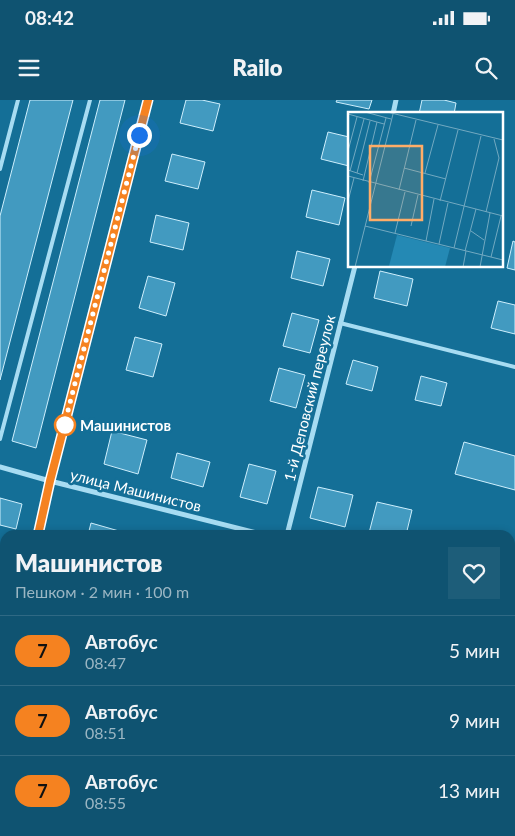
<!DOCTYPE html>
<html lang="ru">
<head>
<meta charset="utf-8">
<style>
  :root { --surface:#0f5371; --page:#1d5d79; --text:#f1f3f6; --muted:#9bb6c3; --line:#2f6984 }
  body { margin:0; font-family:Lato,sans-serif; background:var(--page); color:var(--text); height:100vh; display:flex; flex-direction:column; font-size:19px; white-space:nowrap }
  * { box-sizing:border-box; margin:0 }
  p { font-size:16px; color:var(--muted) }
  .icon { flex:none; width:28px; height:28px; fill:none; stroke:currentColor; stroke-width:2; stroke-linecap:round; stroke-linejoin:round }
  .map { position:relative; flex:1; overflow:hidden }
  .panel { position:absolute; left:0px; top:430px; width:515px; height:306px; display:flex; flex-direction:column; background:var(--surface); border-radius:15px 15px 0 0; box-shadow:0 2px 8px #0003 }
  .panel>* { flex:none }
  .badge { padding:0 10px; border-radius:16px; font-size:18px; line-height:32px }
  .you { position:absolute; width:25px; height:25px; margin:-12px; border:4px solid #fff; border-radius:50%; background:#1a73e8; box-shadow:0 0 0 8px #1a73e833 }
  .map>.badge { position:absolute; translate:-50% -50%; box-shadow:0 0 0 2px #fff }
  .round { display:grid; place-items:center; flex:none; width:52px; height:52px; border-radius:0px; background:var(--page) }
  .overview { display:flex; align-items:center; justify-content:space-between; height:85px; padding:0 15px }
  h1 { font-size:24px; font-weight:800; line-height:38px }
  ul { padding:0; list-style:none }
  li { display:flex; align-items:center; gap:15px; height:70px; padding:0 15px; border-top:1px solid var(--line) }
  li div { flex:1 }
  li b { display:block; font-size:19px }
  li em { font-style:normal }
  li .badge { min-width:55px; font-weight:700; text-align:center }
  .status { display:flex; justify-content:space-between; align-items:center; height:35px; padding:0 25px; background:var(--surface); direction:ltr }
  .status svg { height:14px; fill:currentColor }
  header { display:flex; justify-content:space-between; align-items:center; height:65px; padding:0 15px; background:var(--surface); font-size:22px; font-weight:800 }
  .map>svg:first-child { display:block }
  .building { fill:#429ac0; stroke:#ceeffd }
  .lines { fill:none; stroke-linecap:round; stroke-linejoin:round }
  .service { stroke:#a7dcf2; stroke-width:4 }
  .minor { stroke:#a7dcf2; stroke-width:5 }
  .line-casing { stroke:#fff; stroke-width:11 }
  .line { stroke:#f58220; stroke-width:8 }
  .walk { stroke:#fff; stroke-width:5; stroke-dasharray:0 9 }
  .stop-dot { fill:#fff; stroke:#f58220; stroke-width:2.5 }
  .labels { text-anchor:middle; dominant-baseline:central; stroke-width:5; stroke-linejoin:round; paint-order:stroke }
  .street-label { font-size:15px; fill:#fff; stroke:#146f97 }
  .stop-label { font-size:15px; font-weight:bold; fill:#fff; stroke:#146f97; text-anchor:start }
  .inset-road { fill:none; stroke:#72a9c1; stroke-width:1 }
  .view { fill:#ffad68; fill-opacity:0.15; stroke:#ffad68; stroke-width:2.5 }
  .inset-edge { fill:none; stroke:#fff; stroke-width:2.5 }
</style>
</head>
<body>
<div class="status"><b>08:42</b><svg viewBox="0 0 49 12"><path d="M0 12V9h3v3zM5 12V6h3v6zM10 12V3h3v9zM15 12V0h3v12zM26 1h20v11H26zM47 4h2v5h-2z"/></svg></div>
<header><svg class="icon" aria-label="menu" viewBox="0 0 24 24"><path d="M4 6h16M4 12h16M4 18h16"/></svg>Railo<svg class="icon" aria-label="search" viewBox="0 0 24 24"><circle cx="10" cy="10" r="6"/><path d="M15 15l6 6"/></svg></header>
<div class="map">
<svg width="515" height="736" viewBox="0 0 515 736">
  <rect width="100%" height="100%" fill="#146f97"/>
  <path class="building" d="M30 0H73L0 280V116Z
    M100 0H125L36 348 12 341Z
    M186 0H202L220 4 213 31 180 23Z
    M337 0H372L369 9 336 2Z
    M422 0H444L456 3 454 14H419Z
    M328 32 349 37V66L321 59Z
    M172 54 205 62 198 89 165 81Z
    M312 90 345 98 339 125 306 117Z
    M156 115 189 123 183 150 150 142Z
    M513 141 515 142V170L507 168Z
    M297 151 330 159 323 186 291 178Z
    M380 171 413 179 407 206 374 198Z
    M148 176 175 183 166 216 139 208Z
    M498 201 515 205V234L491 228Z
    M292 213 319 220 310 253 283 246Z
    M135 237 162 244 153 277 126 270Z
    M353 260 378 267 372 291 346 284Z
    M279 268 305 275 296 308 270 301Z
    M421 276 447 283 441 306 415 300Z
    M112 331 147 340 138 374 104 364Z
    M464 342 515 356V390L455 374Z
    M177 353 210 362 203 387 171 378Z
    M249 364 276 371 267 404 240 397Z
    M318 387 353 395 345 427 310 418Z
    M0 398 22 404 16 429 0 425Z
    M377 402 412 410 406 435H377L369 433Z
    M91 423 119 431 118 435H88Z
    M513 623 515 624V687L510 686V636Z
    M510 724 515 725V736H504L505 731H510Z
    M13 731H75L77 732 76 736H12Z
    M326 731H377L376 736H324Z"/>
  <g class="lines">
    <path class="service" d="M0 69 18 0
      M340 223 515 267
      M0 339 90 0
      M419 736 420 731"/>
    <path class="minor" d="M393 14 396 0
      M0 367 50 381 265 435
      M38 435 50 381 148 0
      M287 435 355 166
      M510 496 515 497
      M0 606 5 584
      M278 736 279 731"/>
  </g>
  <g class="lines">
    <g class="line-casing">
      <path id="line" d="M38 435 50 381 148 0"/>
    </g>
    <use href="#line" class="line"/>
    <path class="walk" d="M65 325 64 326 139 35"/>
  </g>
  <circle class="stop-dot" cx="65" cy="325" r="10"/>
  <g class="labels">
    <g class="street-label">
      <text transform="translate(309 298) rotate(-76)">1-й Деповский переулок</text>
      <text transform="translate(136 390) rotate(14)">улица Машинистов</text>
    </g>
    <g class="stop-label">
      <text x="80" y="325">Машинистов</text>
    </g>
  </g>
  <g transform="translate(348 12)">
    <rect width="155" height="155" fill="#146f97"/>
    <path d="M49 123 102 136 97 155 41 154Z" fill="#2489b4"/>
    <path class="inset-road" d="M17 0 43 7M39 0 155 28M0 2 36 12M0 39 9 5M56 56 98 67M0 58 15 63M2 59 16 7M9 61 22 9M77 61 90 13M0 64 155 104M15 69 29 10M21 71 38 6M51 78 68 8M0 89 6 66M92 89 110 18M138 100 151 46 146 27M17 114 155 148M63 114 70 83M123 119 136 128M47 121 57 80M78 129 86 87M91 132 100 91M106 136 133 24M117 139 128 97M143 145 153 104M7 155 45 2M115 155 118 139M132 155 142 101"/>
    <path class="view" d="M22 34H74V108H22Z"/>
    <rect width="155" height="155" class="inset-edge"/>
  </g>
</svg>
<div class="you" style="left:139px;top:35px"></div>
<section class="panel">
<div class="overview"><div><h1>Машинистов</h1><p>Пешком · 2 мин · 100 m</p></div><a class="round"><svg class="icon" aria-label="heart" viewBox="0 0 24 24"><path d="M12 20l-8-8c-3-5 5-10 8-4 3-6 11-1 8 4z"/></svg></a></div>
<ul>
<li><span class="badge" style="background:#f58220;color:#111">7</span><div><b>Автобус</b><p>08:47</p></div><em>5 мин</em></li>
<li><span class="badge" style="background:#f58220;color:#111">7</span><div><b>Автобус</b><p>08:51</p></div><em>9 мин</em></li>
<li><span class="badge" style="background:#f58220;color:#111">7</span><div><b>Автобус</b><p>08:55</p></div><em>13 мин</em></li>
</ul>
</section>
</div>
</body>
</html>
